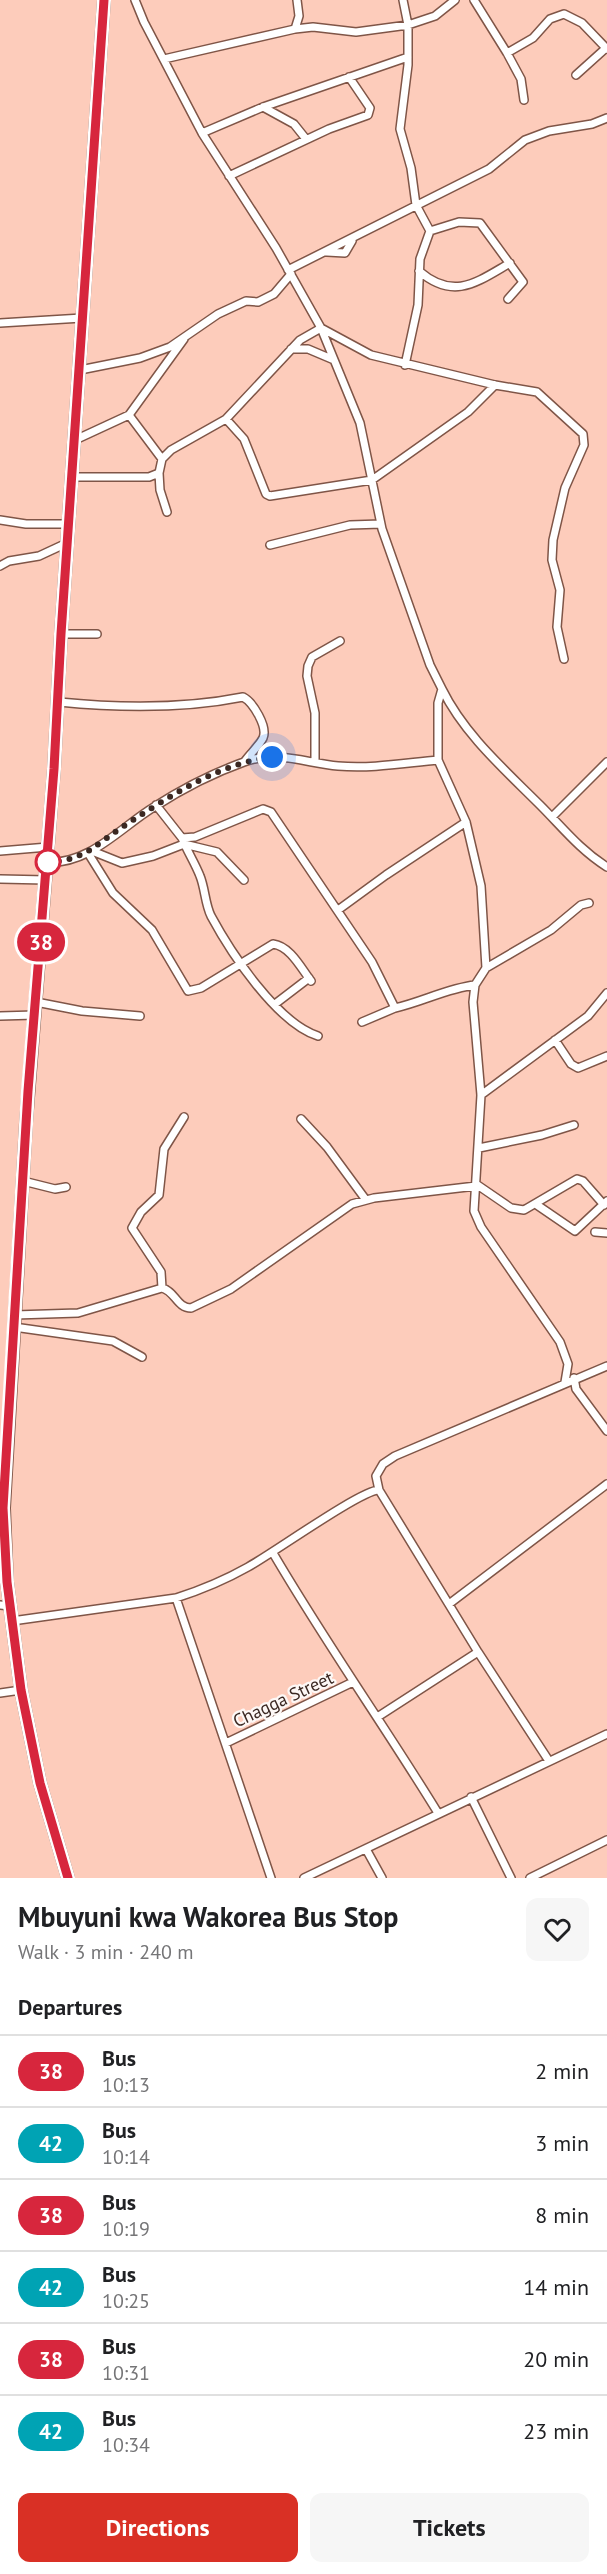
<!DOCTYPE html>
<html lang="en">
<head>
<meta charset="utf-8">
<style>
  :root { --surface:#fff; --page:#f6f6f6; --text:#202124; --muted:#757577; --line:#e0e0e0; --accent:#d93025 }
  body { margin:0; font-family:"PT Sans",sans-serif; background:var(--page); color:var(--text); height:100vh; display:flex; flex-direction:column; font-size:22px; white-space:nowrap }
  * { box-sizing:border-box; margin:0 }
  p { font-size:20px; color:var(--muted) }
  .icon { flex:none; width:33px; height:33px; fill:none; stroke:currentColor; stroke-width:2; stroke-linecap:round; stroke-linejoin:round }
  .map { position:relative; height:1878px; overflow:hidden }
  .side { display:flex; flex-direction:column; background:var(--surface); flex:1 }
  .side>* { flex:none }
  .badge { padding:0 12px; border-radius:20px; font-size:21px; line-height:39px }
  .you { position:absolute; width:30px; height:30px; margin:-15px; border:4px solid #fff; border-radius:50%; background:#1a73e8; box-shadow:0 0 0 9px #1a73e833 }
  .map>.badge { position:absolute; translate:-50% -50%; box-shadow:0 0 0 3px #fff }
  h2 { padding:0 18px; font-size:22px; line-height:54px }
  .round { display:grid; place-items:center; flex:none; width:63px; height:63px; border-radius:12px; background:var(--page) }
  .summary { display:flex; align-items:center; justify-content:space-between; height:102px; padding:0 18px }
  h1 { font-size:28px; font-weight:700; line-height:45px }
  .action { display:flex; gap:12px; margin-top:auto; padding:12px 18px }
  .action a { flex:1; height:69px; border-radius:12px; background:var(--accent); color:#fff; font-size:24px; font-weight:700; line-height:69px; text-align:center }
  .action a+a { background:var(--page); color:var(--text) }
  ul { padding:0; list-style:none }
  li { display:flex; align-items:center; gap:18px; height:72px; padding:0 18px; border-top:2px solid var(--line) }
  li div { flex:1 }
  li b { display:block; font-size:22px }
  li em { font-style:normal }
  li .badge { min-width:66px; font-weight:700; text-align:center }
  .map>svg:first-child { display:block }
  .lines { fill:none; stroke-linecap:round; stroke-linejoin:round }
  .minor-casing { stroke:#7f5547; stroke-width:10 }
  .secondary-casing { stroke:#7f5547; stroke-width:14 }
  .minor { stroke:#fff; stroke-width:7 }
  .secondary { stroke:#fff; stroke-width:10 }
  .line-casing { stroke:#fff; stroke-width:14 }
  .line { stroke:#d7263d; stroke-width:9 }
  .walk { stroke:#3b2822; stroke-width:6; stroke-dasharray:0 10.8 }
  .stop-dot { fill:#fff; stroke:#d7263d; stroke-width:3 }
  .labels { text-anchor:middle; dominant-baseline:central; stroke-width:4.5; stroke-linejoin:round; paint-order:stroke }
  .street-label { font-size:18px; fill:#3b2822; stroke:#fdf8f6 }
</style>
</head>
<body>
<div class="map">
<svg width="607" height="1878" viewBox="0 0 607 1878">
  <rect width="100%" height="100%" fill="#fdccbb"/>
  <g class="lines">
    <g class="minor-casing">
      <path id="minor" d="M403 0 408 25V65L400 129 411 168 416 205 430 231 459 222 480 223 523 282 508 299
        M474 0 507 53 533 38 550 19 564 14 582 23 607 49
        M295 29 299 16 297 0
        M507 53 521 79 524 100
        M164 59 295 29 313 27 356 32 408 25 435 16 455 0
        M576 75 606 48
        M263 107 294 124 306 139
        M202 133 263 107 408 57
        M229 176 329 129 368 115 370 108 349 77
        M327 252 345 253 352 241
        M288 270 489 169 525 140 549 131 592 124 607 118
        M419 271C454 301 477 282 510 263
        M0 323 82 318
        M321 328 371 355 495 385 537 392 583 434 584 445 565 488 553 540 552 560 560 590 557 627 564 659
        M321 328 360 423 382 529 430 665 442 689 438 703V760
        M291 349H308L334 360
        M405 365 418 305 420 259 430 231
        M80 370 140 358 170 347 218 314 246 301 258 302 274 294 291 274
        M129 415 162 459
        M226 419 244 439 266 494 270 496 372 480 468 412 495 385
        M75 440 129 415 184 339
        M159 473 160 490 167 512
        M72 477H149L159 473 162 459 171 450 226 419 300 340 321 328 276 248 202 133 144 22 135 0
        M0 520 26 524H69
        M270 545 350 525 381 524
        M0 566 9 561 39 556 67 543
        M61 634H97
        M442 689C464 734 504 769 540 805 562 827 580 850 607 867
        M59 702C119 708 183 709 243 697 253 702 268 727 263 738 259 746 250 754 245 761
        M315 762V713L307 676 308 666 312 657 340 641
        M156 805 182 838 195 837 263 809 271 812 372 962 395 1008C422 1002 448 988 475 985
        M552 817 607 762
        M182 838C187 851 195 863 200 876 205 888 205 904 211 916 231 953 277 1023 318 1036
        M0 851 48 847
        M92 851 122 863 153 856 184 844 217 852 244 880
        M88 853 113 893 152 930 188 991 201 988 273 944C290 946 301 968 311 981
        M47 862C89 865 121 827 154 807 182 789 213 773 244 762 276 750 306 763 338 766 371 769 405 763 438 760L466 822 481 886 486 968 475 985 473 1002 481 1095 474 1211 481 1227 560 1342 568 1364 565 1382
        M0 879 46 880
        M338 910 386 875 466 822
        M486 968 551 930 581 905 589 903
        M36 1002 82 1011 140 1016
        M275 1004 309 978
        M0 1016 35 1015
        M362 1022 395 1008
        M555 1040 571 1064 578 1068 607 1056
        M481 1095 588 1016 607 993
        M301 1119 327 1147 366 1200
        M479 1148 542 1135 574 1125
        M23 1181 55 1189 66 1187
        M476 1184 511 1208 524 1210 577 1179 583 1181 604 1205
        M537 1205 575 1231 607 1201
        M595 1232 607 1233
        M162 1288 161 1272 132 1228 141 1212 159 1195 164 1149 184 1117
        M15 1315 78 1313 162 1288C175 1291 177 1308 191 1308L231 1289 352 1204 374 1198 476 1186
        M14 1327 113 1341 142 1357
        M574 1378 576 1389 607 1431
        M379 1490 376 1476 383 1464 395 1456 607 1366
        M273 1553C325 1642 384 1725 438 1813
        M176 1598 271 1878
        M449 1604 607 1484
        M0 1605 10 1606
        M12 1621 176 1598C201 1590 225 1580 248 1567 272 1554 361 1490 379 1490L478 1652 549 1761
        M0 1693 21 1690
        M379 1716 478 1652
        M226 1743 353 1682
        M471 1797 511 1878
        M366 1849 382 1878
        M304 1878 607 1734
        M530 1878 607 1840"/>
    </g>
    <g class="secondary-casing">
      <path id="secondary" d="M68 1878 40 1783 21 1690 7 1582 4 1508 26 1123 54 769 61 634 104 0"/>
    </g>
    <use href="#minor" class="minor"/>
    <use href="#secondary" class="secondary"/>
  </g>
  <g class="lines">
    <g class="line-casing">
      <path id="line" d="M68 1878 40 1783 21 1690 7 1582 3 1508 28 1091 54 769 61 634 104 0"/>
    </g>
    <use href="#line" class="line"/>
    <path class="walk" d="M48 862C85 861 97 843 127 824 170 796 220 763 272 757"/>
  </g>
  <circle class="stop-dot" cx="48" cy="862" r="12"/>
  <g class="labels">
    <g class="street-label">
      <text transform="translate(283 1699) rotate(-25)">Chagga Street</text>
    </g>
  </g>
</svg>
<div class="you" style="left:272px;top:757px"></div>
<b class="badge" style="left:41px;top:942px;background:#d7263d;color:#fff">38</b>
</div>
<section class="side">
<div class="summary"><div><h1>Mbuyuni kwa Wakorea Bus Stop</h1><p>Walk · 3 min · 240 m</p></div><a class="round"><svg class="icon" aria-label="heart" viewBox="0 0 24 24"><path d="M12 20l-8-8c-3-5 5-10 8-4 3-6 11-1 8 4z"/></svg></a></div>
<h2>Departures</h2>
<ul>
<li><span class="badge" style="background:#d7263d;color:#fff">38</span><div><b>Bus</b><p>10:13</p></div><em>2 min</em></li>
<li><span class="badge" style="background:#00a3b4;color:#fff">42</span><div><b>Bus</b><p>10:14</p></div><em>3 min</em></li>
<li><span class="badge" style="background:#d7263d;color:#fff">38</span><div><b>Bus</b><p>10:19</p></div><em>8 min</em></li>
<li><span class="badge" style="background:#00a3b4;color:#fff">42</span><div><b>Bus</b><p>10:25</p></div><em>14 min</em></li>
<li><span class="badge" style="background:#d7263d;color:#fff">38</span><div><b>Bus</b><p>10:31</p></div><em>20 min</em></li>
<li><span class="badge" style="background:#00a3b4;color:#fff">42</span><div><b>Bus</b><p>10:34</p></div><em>23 min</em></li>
</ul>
<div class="action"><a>Directions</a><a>Tickets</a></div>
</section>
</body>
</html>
